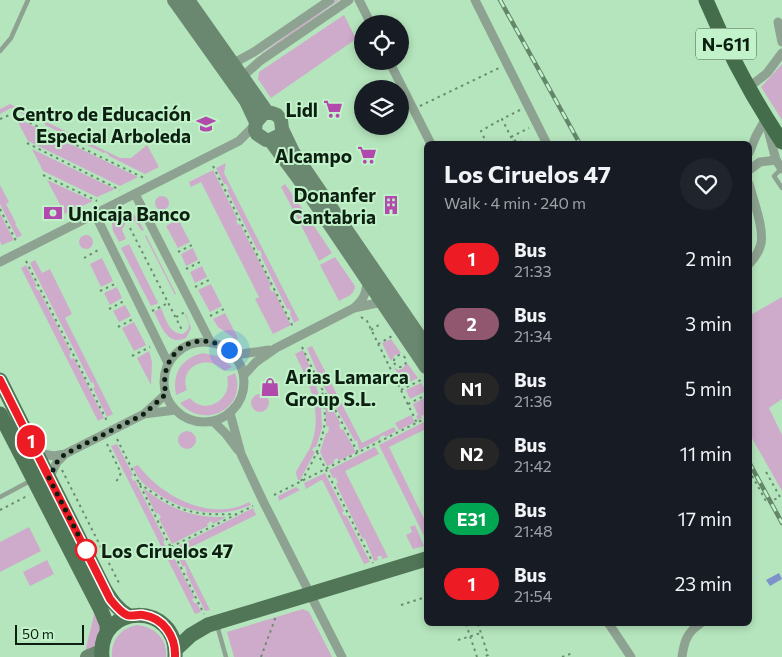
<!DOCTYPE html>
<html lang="en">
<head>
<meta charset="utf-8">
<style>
  :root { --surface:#171b24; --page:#20242c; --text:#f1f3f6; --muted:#9ea1a6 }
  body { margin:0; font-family:Commissioner,sans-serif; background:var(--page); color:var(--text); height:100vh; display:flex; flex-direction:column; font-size:19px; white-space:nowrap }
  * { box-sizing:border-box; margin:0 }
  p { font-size:16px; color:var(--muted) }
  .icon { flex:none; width:28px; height:28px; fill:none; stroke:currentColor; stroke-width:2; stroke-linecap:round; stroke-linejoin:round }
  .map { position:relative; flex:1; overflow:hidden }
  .drawer { position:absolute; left:424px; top:141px; width:328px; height:485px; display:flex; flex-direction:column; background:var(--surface); border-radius:8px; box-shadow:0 2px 8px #0003 }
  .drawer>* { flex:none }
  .badge { padding:0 10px; border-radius:16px; font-size:18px; line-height:32px }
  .tools { position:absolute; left:354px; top:15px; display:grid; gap:10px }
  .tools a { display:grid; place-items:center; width:55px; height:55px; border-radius:50%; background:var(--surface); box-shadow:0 2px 8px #0003; font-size:25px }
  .scale { position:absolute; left:15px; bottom:12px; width:69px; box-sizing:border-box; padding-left:5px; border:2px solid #0c1f10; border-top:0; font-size:14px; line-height:18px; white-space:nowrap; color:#0c1f10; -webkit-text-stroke:4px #c1f2ca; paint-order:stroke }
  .you { position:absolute; width:25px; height:25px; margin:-12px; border:4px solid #fff; border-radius:50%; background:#1a73e8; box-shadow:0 0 0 8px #1a73e833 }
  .map>.badge { position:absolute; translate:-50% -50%; box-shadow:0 0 0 2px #fff }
  .round { display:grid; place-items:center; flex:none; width:52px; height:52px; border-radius:26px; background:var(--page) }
  .head { display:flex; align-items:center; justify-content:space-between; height:85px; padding:0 20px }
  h1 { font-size:24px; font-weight:700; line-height:38px }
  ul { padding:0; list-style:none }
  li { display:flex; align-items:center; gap:15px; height:65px; padding:0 20px }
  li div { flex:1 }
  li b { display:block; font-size:19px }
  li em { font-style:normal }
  li .badge { min-width:55px; font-weight:700; text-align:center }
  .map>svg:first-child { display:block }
  .green { fill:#cfabcb }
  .water { fill:#7d91cb }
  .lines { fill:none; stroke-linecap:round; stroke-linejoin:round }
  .path { stroke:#698c6f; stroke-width:2; stroke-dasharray:2.5 4; stroke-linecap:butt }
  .service { stroke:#8ea291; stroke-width:4.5 }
  .minor { stroke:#8ea291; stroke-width:9 }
  .secondary { stroke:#6a886f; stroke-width:14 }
  .primary { stroke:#507557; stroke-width:15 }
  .trunk { stroke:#446d4c; stroke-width:15 }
  .rail-casing { stroke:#64866a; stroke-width:4.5 }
  .rail { stroke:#c1f2ca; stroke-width:2.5; stroke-dasharray:8; stroke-linecap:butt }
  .line-casing { stroke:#fff; stroke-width:11 }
  .line { stroke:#ed1c24; stroke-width:8 }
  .walk { stroke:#0c1f10; stroke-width:5; stroke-dasharray:0 9 }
  .stop-dot { fill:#fff; stroke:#ed1c24; stroke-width:2.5 }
  .labels { text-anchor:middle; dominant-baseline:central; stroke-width:4; stroke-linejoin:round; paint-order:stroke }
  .shield { fill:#c1f2ca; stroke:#425e48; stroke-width:1 }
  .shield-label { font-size:18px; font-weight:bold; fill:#0c1f10 }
  .poi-label { font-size:19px; font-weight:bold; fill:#0c1f10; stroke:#c1f2ca; text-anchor:end }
  .stop-label { font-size:19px; font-weight:bold; fill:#0c1f10; stroke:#c1f2ca; text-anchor:start }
</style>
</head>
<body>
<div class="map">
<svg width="782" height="657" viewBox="0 0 782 657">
  <rect width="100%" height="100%" fill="#b5e5bd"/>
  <path class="green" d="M336 0H339L262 56 261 54Z
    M344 15 356 39 271 98 258 79 259 72Z
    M782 64V120L761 87Z
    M10 104 120 158H131L147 145 159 167 145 174 109 156V155L105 152 104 153 76 140 77 138 73 136 72 138 45 125V123L41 121 40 122 11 108 0 114V109Z
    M15 117 138 177 120 186 28 141Z
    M32 149 115 189 97 197 43 171Z
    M226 163 224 173 299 320 294 323 290 314 291 312 289 309H287L261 256 262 255 260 250 258 251 227 190 229 188 226 184H224L216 168Z
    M213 170 238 220 236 221 238 225 240 224 272 286 269 287 272 292 274 291 291 325 273 334 255 299 259 297 201 182 191 187 189 182Z
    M47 180 93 201 65 214Z
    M285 184 308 217 299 221 281 187Z
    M0 185 9 202 6 204 16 223 15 224 22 235 17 238 0 204Z
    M155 203a7 7 0 1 1 14 0a7 7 0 1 1-14 0Z
    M125 211 135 215 144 230 142 231 135 221 126 222 122 230 126 239 119 242 113 231 112 223 117 214Z
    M0 213 14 240 2 245 0 242Z
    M178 219 190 242 178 248 166 226Z
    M310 220 332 253 319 261 301 225Z
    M146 235 176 294 175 295 145 236Z
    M79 242a7 7 0 1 1 14 0a7 7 0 1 1-14 0Z
    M129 244 158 303 151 306 121 248Z
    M193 248 198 260 186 266 181 254Z
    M335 257 355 286C355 295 346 297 339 301L320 265Z
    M102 258 113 281 101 287 90 264Z
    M35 260 42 273 50 269 72 314 65 318 113 414 107 417 93 388 95 387 93 382 91 383 30 263Z
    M26 265 37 286 35 287 37 290H39L71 353 69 355 71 359 74 358 104 418 98 421 21 268Z
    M202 266 207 277 195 283 190 272Z
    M211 284 222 306 210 312 198 290Z
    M117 287 122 298 110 305 104 293Z
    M782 297V399L769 408 782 435V491L749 433V316Z
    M125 305 131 316 119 322 113 311Z
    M161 308C166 319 169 334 183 334 192 329 189 322 185 315L186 314 191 328 186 338C167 347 161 325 154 312Z
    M225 313 238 338 237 340 218 327 213 319Z
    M134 322 146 345 134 351 122 328Z
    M391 339 401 353 395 355 391 361 382 343Z
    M312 346 362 443 394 427 396 431 386 437 384 435 380 437V439L359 450 357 440 355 441 323 385 307 348Z
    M303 350 310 367 307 368 309 373 312 372 321 402H318L319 406H321L322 428 316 447H314L312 450 315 452 300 480H298C297 477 296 475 296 472 297 470 307 453 310 448 324 413 310 385 295 354Z
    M149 351 152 362 151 385 137 358Z
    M203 353 221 357 232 367 224 371C209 353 178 366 187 390L176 395C172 374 181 358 203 353Z
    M407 363 418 378 403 385 394 367 398 370 402 369Z
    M235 373C248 409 203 430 180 403L190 398C205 416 233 400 227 377Z
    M421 383 426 391 410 399 406 390Z
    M251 403a9 9 0 1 1 18 0a9 9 0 1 1-18 0Z
    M426 397V414L421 416 422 418 418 420 416 416 418 415 413 404Z
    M327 399 341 424 339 425 341 430 343 429 356 452 339 461 337 458 334 460V463L327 466 320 452 326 433H328L329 427 326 426 325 400Z
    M411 415 415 422 399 430 395 423Z
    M426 421V429L389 447 426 523V540L379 445Z
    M178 440a9 9 0 1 1 18 0a9 9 0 1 1-18 0Z
    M117 444 133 475 131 477 133 481 135 480 165 540 163 542 166 547 168 546 195 598 192 599 194 603H197L201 612 195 614 111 446Z
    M375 447 379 454 345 471 388 557 382 559V556H379L377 557 378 560 374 561 365 539 362 538 336 484 338 483 336 478H333L329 470Z
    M138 465C161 496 211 523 249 502L251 505C220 519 187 513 159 495 146 486 139 482 133 467Z
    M325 473 344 511 342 513 344 516 346 515 370 562 364 564 323 481 321 480 306 489 304 483Z
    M296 487 300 490 279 501 278 496Z
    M143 488C171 509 191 518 226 517L213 524 211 521 207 524 208 526 172 544 159 519 161 517 158 513 156 514Z
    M253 508 256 515 181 552 210 610 205 611 186 573 187 572 185 566 183 567 174 548Z
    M415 525 424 546 413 549 406 535 412 532 410 527Z
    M29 527 41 551 0 572V542Z
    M47 560 54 574 30 586 23 572Z
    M303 609 309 612 332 657H234L227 632Z
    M95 612 100 629 94 647 85 652 94 615 93 613Z
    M137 625C155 627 168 639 166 657H112C111 640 121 628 137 625Z"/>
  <path class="water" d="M779 573 782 579 770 586 766 580Z"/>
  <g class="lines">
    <path class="path" d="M420 106 499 68
      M520 110 502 119 513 141 518 140 523 144
      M291 118 304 111
      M0 119 12 114 144 178
      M511 137 529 128
      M27 143 120 190
      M487 144 481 131 502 119
      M507 144 513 141
      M213 166 293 327
      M43 175 97 201
      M0 209 17 243
      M160 218 177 210
      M130 228 182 330
      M178 252 194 244
      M84 258 100 249
      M26 261 107 421
      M186 269 202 261
      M195 287 211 279
      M100 291 117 283
      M109 309 126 300
      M152 311 168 303
      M210 316 226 308
      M176 317 185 312
      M361 317 367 321 417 423
      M118 327 135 318
      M371 330 382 323
      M378 344 392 336
      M302 347 322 389 329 398 358 453
      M394 361a6 6 0 1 1 12 0a6 6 0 1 1-12 0Z
      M132 356 150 347
      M401 390 423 379
      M408 404 426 395
      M117 439 204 614
      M107 444 121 473 116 482
      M317 452 373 563
      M62 470 119 583H117
      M749 470 767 503 780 497 765 470
      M301 481C313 463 323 442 325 420 325 410 323 399 322 389
      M139 483C176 510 189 516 236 514
      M274 495 426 418
      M0 510 29 495
      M171 547 253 506
      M401 605 426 597
      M466 624 477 657
      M478 624 488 655 483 657
      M458 640 481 633
      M261 657 276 616
      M562 657 573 653"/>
    <path class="service" d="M0 51 11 38 28 0
      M782 168 774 176 782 188
      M0 497 32 480
      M217 625 226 657"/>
    <path class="minor" d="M359 0 371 24
      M475 0 547 144
      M778 22 782 42
      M389 61 431 144
      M232 64 254 52 330 0
      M241 78 260 61 349 0
      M748 88 767 73 782 53
      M767 126 776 160 782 169
      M749 153 756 136 766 118
      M749 170 760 162 776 160
      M749 184C753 199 766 233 760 247 758 253 753 260 749 264
      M135 194 210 341
      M95 214 168 363
      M0 262 239 141 255 125
      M354 308C363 300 366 295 367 282
      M164 382a40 40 0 1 1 80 0a40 40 0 1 1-80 0Z
      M235 355 269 350
      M244 375 256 362 276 348 354 308 382 302
      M230 413 241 454 263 501 342 657
      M144 414 175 410
      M213 421 226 434 238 450
      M37 453 54 456 65 454 144 414 166 394
      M49 478 57 462 65 454
      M609 624 631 657
      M682 657C684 642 687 632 700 624"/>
    <path class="secondary" d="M174 0 246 101 256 122 255 130 257 134 266 140H270L278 136
      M188 0 267 112
      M256 122 264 113H272L277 115 281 120 282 129 293 152 426 346
      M270 140 299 179 426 367
      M87 657 101 651"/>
    <path class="primary" d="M0 380 105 590C112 601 118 610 129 616
      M0 414 101 610 107 625V632
      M175 650 191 635 208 625 426 559
      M102 657C97 602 179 601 175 657"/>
    <path class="trunk" d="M706 0C727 50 752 97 782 142"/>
    <g class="rail-casing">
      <path id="rail" d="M500 0 580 144
        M749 462 782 523"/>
    </g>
    <use href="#rail" class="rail"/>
  </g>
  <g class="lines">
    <g class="line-casing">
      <path id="line" d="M0 380 110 599C115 605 120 612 127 615 132 617 138 614 143 615 164 618 176 637 175 657"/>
    </g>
    <use href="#line" class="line"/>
    <path class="walk" d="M86 550 49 478 57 462 65 454 144 414 166 394C157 354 194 326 229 350"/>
  </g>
  <defs>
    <g id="supermarket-bare" transform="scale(1.5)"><path d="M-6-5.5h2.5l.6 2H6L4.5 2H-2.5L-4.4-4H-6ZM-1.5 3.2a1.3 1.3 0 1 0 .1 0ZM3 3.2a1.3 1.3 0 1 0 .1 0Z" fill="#b249ac" stroke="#c1f2ca" stroke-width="2.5" paint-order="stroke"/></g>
    <g id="school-bare" transform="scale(1.5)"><path d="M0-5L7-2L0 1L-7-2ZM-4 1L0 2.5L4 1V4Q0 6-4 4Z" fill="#b249ac" stroke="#c1f2ca" stroke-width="2.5" paint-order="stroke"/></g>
    <g id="building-bare" transform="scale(1.5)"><path d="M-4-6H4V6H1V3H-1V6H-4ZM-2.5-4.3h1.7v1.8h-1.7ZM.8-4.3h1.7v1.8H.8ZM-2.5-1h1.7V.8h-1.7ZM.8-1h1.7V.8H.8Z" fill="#b249ac" stroke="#c1f2ca" stroke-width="2.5" paint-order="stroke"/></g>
    <g id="bank-bare" transform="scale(1.5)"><path d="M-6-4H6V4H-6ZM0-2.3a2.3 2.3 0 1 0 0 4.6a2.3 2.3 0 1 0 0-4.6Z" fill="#b249ac" stroke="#c1f2ca" stroke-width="2.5" paint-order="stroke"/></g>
    <g id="shop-bare" transform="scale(1.5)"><path d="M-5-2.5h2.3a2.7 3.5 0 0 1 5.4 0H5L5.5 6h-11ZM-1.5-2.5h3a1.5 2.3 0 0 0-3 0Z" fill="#b249ac" stroke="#c1f2ca" stroke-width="2.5" paint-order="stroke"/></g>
  </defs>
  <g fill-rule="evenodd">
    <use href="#supermarket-bare" x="333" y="109"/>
    <use href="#school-bare" x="206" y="124"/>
    <use href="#supermarket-bare" x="367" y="155"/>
    <use href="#building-bare" x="391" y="205"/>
    <use href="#bank-bare" x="53" y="213"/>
    <use href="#shop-bare" x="270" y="387"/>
  </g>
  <circle class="stop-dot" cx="86" cy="550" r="10"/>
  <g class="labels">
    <rect class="shield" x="696" y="28.5" width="60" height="31" rx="4"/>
    <g class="shield-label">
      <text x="726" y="44">N-611</text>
    </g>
    <g class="poi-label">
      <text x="318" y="109">Lidl</text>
      <text x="191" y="113">Centro de Educación<tspan x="191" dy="22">Especial Arboleda</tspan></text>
      <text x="352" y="155">Alcampo</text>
      <text x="376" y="194">Donanfer<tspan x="376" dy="22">Cantabria</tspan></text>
      <text x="68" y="213" text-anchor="start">Unicaja Banco</text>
      <text x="285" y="376" text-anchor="start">Arias Lamarca<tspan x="285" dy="22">Group S.L.</tspan></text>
    </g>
    <g class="stop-label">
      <text x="101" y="550">Los Ciruelos 47</text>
    </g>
  </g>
</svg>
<div class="tools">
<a><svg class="icon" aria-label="locate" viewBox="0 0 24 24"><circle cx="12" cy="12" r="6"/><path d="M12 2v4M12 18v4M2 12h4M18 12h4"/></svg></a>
<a><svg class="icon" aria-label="layers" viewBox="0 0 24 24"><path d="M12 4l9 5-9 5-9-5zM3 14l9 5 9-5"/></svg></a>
</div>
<div class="scale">50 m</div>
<div class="you" style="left:229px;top:350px"></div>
<b class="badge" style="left:31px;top:441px;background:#ed1c24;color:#fff">1</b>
<section class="drawer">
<div class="head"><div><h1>Los Ciruelos 47</h1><p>Walk · 4 min · 240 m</p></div><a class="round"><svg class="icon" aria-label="heart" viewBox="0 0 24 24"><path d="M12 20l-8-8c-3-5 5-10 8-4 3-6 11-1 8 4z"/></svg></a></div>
<ul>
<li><span class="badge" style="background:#ed1c24;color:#fff">1</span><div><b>Bus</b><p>21:33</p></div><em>2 min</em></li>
<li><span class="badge" style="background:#91576f;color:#fff">2</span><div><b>Bus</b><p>21:34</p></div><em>3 min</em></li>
<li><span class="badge" style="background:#262626;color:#fff">N1</span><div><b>Bus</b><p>21:36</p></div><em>5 min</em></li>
<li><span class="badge" style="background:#262626;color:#fff">N2</span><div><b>Bus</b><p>21:42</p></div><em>11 min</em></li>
<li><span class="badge" style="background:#00a651;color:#fff">E31</span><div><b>Bus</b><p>21:48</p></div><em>17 min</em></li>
<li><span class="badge" style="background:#ed1c24;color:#fff">1</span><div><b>Bus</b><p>21:54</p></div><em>23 min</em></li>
</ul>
</section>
</div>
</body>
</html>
